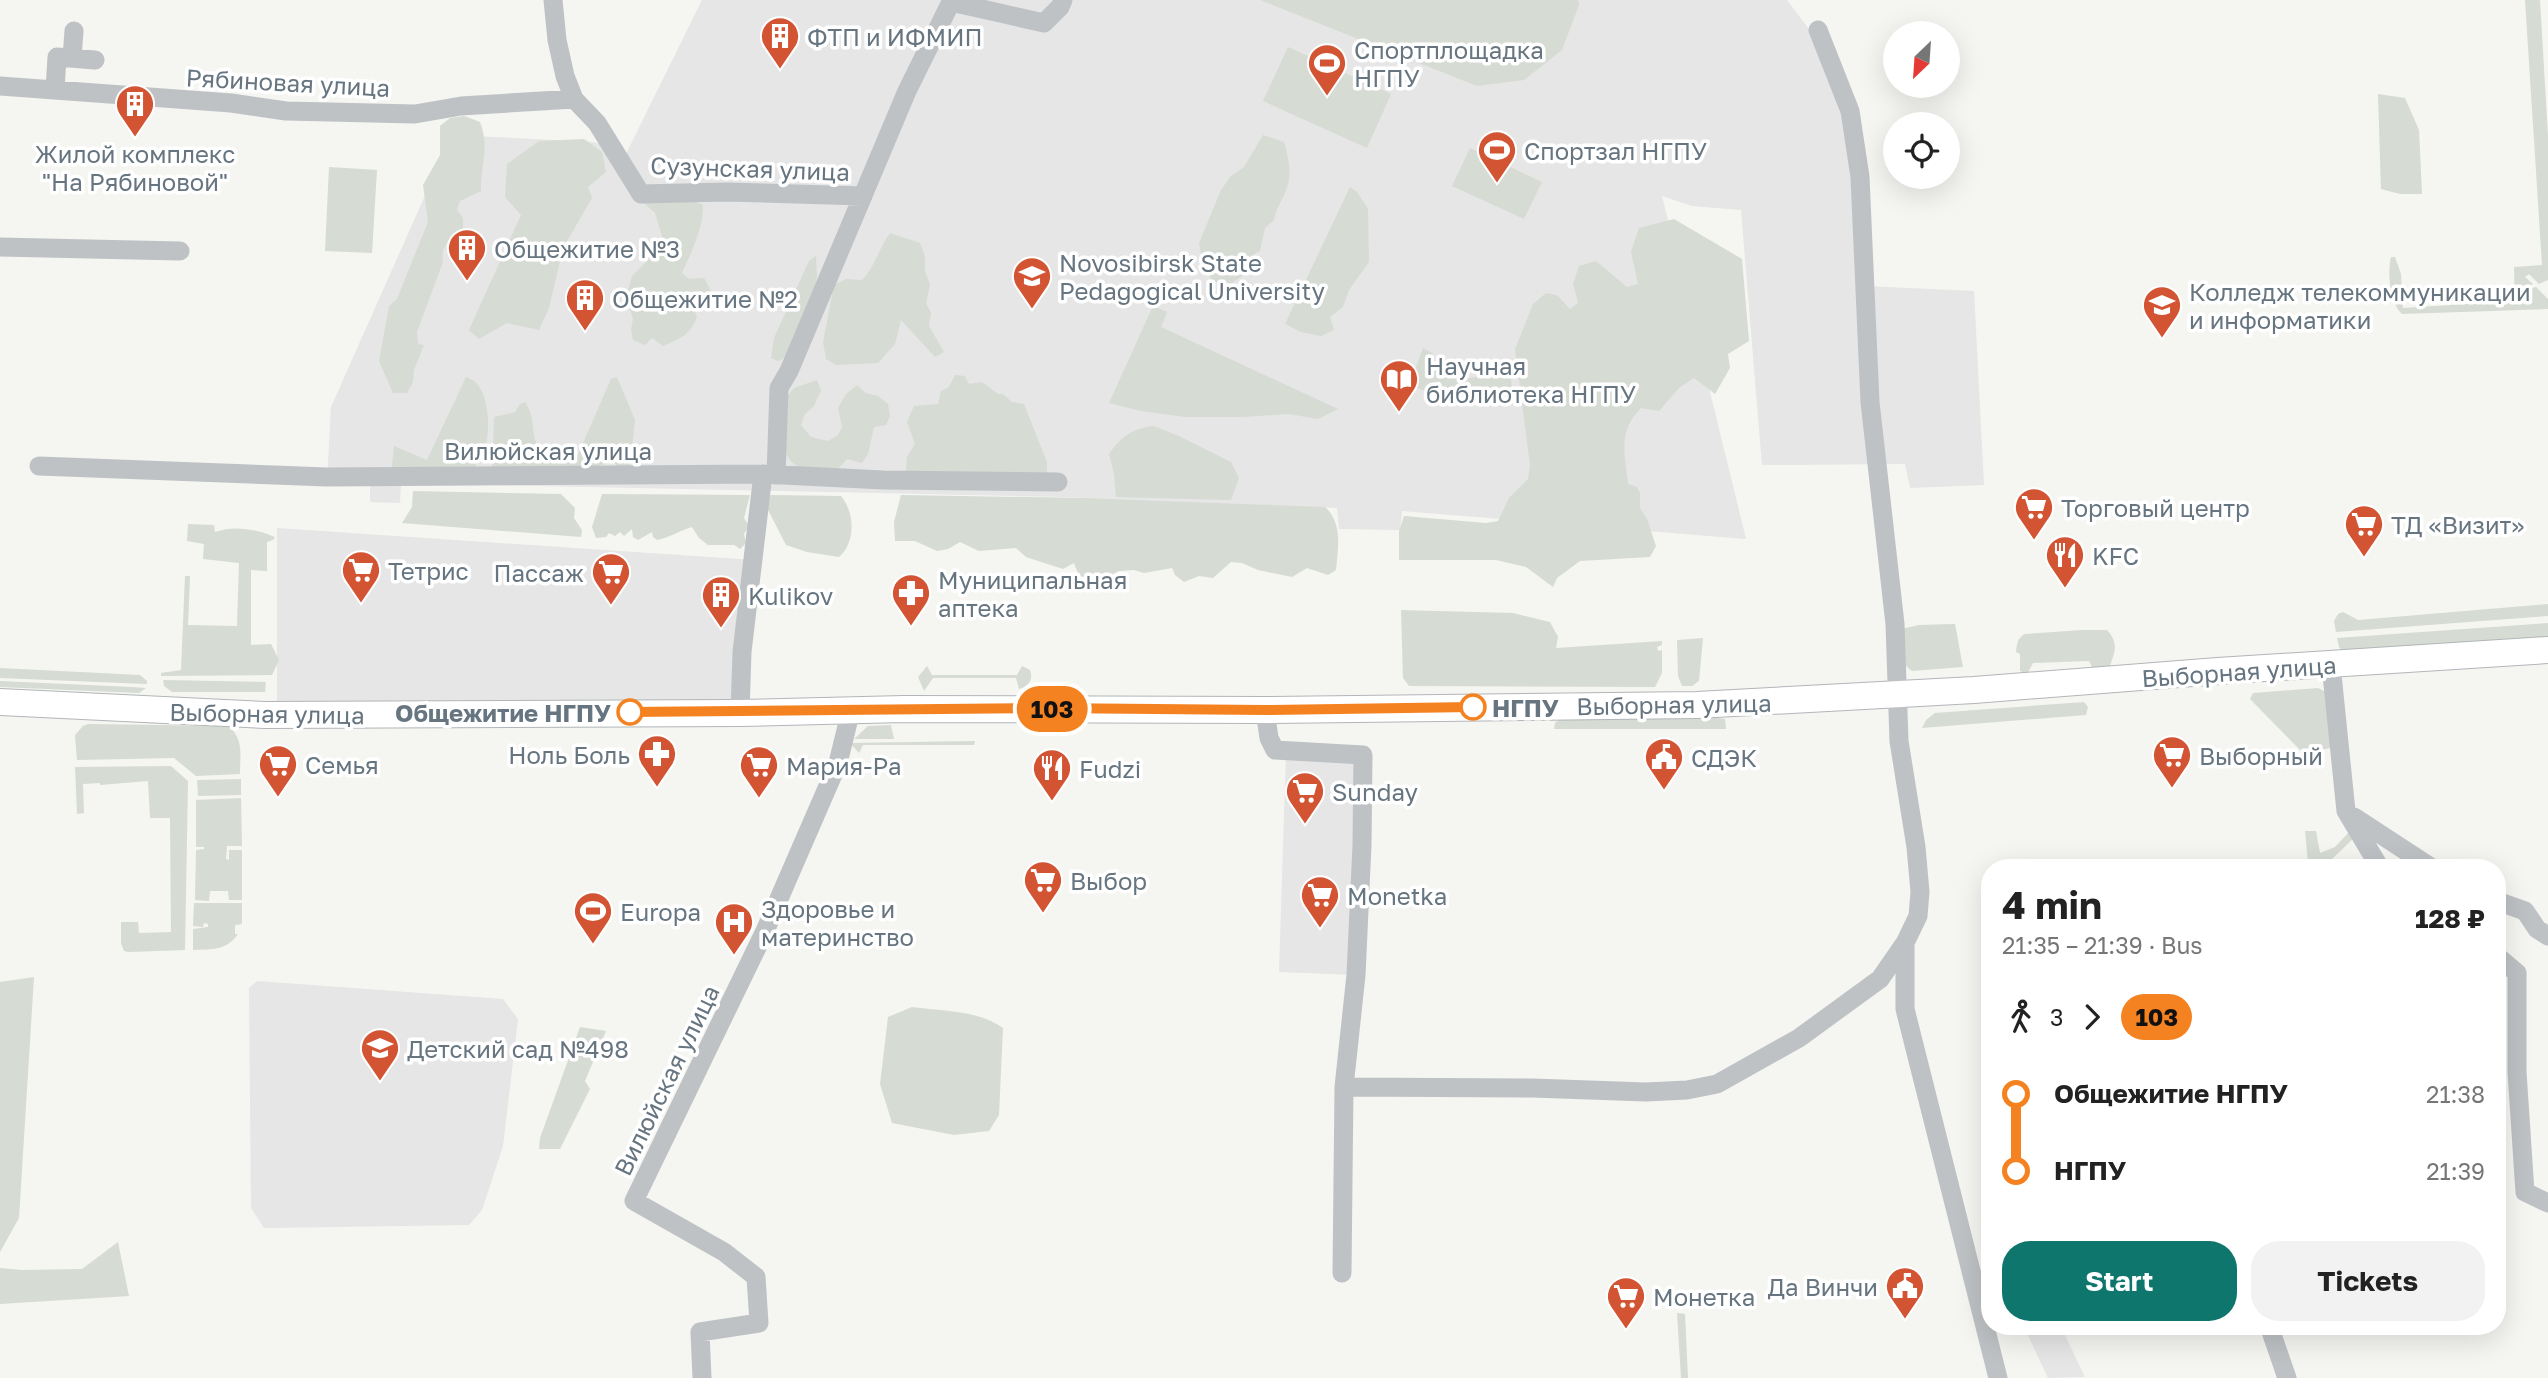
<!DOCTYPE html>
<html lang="en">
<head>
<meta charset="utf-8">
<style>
  :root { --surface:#fff; --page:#f2f2f2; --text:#222; --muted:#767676; --accent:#0f766e }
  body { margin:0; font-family:"Golos Text",sans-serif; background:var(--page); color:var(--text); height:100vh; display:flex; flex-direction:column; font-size:26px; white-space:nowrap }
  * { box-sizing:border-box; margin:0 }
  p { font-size:23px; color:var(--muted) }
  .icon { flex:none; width:38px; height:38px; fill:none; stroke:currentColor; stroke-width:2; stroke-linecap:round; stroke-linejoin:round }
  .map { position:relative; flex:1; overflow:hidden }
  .drawer { position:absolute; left:1981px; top:859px; width:525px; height:476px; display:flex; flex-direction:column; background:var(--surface); border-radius:28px; box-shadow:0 7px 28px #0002 }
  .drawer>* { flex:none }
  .badge { padding:0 14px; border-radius:23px; font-size:24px; line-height:46px }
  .needle { width:46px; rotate:205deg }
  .buttons { position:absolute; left:1883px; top:21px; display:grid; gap:14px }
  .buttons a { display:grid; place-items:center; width:77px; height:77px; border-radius:50%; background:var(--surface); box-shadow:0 7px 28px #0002; font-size:35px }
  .map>.badge { position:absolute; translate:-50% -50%; box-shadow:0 0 0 4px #fff }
  .legs { display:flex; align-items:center; gap:10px; height:77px; padding:0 21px; font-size:23px }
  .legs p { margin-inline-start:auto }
  .headline { display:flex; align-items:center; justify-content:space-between; height:119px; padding:0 21px }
  h1 { font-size:38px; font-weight:700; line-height:52px }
  .cta { display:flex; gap:14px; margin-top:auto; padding:14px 21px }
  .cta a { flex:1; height:80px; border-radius:28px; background:var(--accent); color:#fff; font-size:28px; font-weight:700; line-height:80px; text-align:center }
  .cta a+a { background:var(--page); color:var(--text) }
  ul { padding:0 21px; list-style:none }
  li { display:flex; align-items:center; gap:24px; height:77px; font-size:26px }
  li i { display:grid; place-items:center; width:10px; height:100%; margin:0 9px; background:currentColor }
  li i::after { content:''; width:18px; height:18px; margin:-9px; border:5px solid; border-radius:50%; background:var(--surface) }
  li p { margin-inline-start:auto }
  li:first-child i { background:linear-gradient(#0000 50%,currentColor 0) }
  li:last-child i { background:linear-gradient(currentColor 50%,#0000 0) }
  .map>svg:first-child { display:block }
  .built { fill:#e5e6e5 }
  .green { fill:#d6dbd3 }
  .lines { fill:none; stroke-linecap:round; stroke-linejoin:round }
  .secondary-casing { stroke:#b1b6b9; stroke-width:28 }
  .minor { stroke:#bec2c5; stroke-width:19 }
  .secondary { stroke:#fff; stroke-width:26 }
  .line-1-casing { stroke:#fff; stroke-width:16 }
  .line-1 { stroke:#f58220; stroke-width:10 }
  .stop-1-dot { fill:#fff; stroke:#f58220; stroke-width:3.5 }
  .labels { text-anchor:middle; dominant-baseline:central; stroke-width:7; stroke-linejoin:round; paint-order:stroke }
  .poi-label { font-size:24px; fill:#667580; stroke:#fff; text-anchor:start }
  .street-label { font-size:24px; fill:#667580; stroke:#fff }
  .stop-label { font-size:24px; font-weight:bold; fill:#667580; stroke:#fff; text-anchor:start }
</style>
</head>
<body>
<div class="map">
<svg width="2548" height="1378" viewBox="0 0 2548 1378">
  <rect width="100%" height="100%" fill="#f5f5f1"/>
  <path class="built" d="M702 0H1787L1833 61 1850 111 1865 286 1974 291 1984 485 1910 488 1905 464 1762 465 1741 210 1692 206 1662 196 1746 539 1402 511 1400 530 1339 529 1337 508 1067 497 401 483 400 503 370 502V484L327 483 331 407 452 135 594 142 626 154Z
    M277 528 754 560 740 713 277 715Z
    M1286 752 1363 755 1356 975 1279 972Z
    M257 981 503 999 518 1019 503 1146 482 1210 469 1225 264 1228 251 1208 249 988Z
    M2024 1327H2061L2085 1377 2048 1378Z"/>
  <path class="green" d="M1260 0H1578L1579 5 1562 50 1524 80 1477 86Z
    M2525 0H2540L2548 136V280L2539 284 2529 274 2525 277 2533 284 2525 290 2536 287 2548 299V309L2402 314C2390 303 2387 273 2391 257H2395L2401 274 2403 308 2515 301 2514 267 2542 265Z
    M1288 47 1391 94 1367 148 1263 101Z
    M2378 94 2405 98 2419 130 2422 194H2400L2381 189Z
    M464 116 480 122C490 147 480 167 481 191L460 201 457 210 463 218V229C450 238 440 245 443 262L417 332 418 344 424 345 414 370 413 382 407 393H393L379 361 389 306 397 299 428 222 423 185 440 155V126L450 118Z
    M1263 135 1284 142C1289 160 1293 175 1285 193 1280 204 1276 209 1274 220L1265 228 1260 251C1248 256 1246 261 1245 274L1232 283 1213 282 1203 265 1199 243 1221 190 1231 176 1244 167Z
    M584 139 602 152 606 172 588 187 592 198 563 248 549 308 539 330 507 323 479 339 469 330 521 215 505 197 507 164 539 141Z
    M1470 148 1542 182 1524 219 1452 186Z
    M329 167 377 170 372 253 325 251Z
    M652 185 703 205C703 229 692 251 682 273L689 279 704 278 711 291 702 305 694 310 697 317C690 335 680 339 663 346L652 338 645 345 633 340 631 330 633 319 626 297 632 276 656 252 662 236 655 213 634 194Z
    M1350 187 1357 192 1368 209 1369 262 1349 290 1343 307 1330 317 1334 330 1321 336 1301 332 1285 324Z
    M1674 219 1742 259 1749 341 1728 354 1730 368 1715 394 1694 378 1679 388 1659 411 1641 408C1617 432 1625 454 1628 484L1637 487 1640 493V508L1647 519 1656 546 1650 557 1580 561 1557 578 1553 587 1526 567 1496 560H1399V531L1404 516 1486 523 1498 521 1509 498 1528 479 1530 465 1515 349 1533 304 1546 293 1557 295 1570 309 1578 303 1573 284 1579 266 1596 261 1627 287 1638 284 1631 252 1639 228Z
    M890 233 920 243 925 256V271L930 285 926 303 931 313 929 326 944 352 935 357 901 320 895 344 878 363 836 365 826 359 823 342 834 285 846 279 862 280C875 267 879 248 890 233Z
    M816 256 817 277 813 300 802 329 793 336 787 356 778 361 771 358 774 338 809 261Z
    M1153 306 1167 312 1161 327 1338 409 1318 419 1289 414 1243 417H1185L1141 411 1109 403Z
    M1423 348 1432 353 1437 370C1456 377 1471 385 1488 369L1510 370 1512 388 1506 396 1492 391 1482 401 1475 393C1454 402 1435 395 1415 387L1416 367Z
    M955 375 965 376 969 384 982 382 998 394H1003L1012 402 1024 404 1047 462V478L906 471 907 457 915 444 907 422 914 406 938 404 941 391 949 387Z
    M466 377C470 379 474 380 476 383 489 395 490 429 486 444L478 449 475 469 406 480 392 466 394 446 427 460Z
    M617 377 635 420 630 467H619L613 462 580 470 492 472 494 417 515 412 520 404 525 402C536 419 530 426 537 445L576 459 611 379Z
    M817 380 821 391 814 406 805 414 801 425 811 437 828 441 838 435 842 427 838 408 846 394 857 385 866 393 878 396 888 404 890 416 886 425 874 427 868 454 862 463 847 459 837 470 829 468 820 475C773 465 784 438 784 400L794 388Z
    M1154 426 1181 437 1231 462 1239 478 1231 500 1116 497 1114 474 1109 454C1122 436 1131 429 1154 426Z
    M413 491 561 494 575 508 574 518 582 530 581 537 402 523 412 507Z
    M602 494 750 495 744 518 749 526 744 534 746 543 740 549 734 545H708L699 538 692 527C679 531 671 537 657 540L653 537 652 532 638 540 633 537 632 529 624 536 620 532 615 536 609 533 606 537 596 538 592 527Z
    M769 495 841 496C855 513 856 542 839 557L807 552 786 545 767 508Z
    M901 495 1087 498 1325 507C1343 523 1338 548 1336 570L1328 575 1307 568 1292 577 1258 570 1242 563 1231 562 1213 578 1199 576 1184 582 1175 575 1172 568 1144 573 1134 570 1119 571 1109 576 1092 578 1079 576 1074 563 1063 569 1026 557 1016 548 979 551 960 542 948 549 937 551 915 541H895L894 522Z
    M188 524 214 525 215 532C236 525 255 529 275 537L273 540 267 542V571L251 570V645L271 644 279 660 272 675 161 676V673L181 670 185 576H190L188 625 237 626 239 563 203 559 204 544 187 541Z
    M2548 604V616L2336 632 2334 621 2338 614 2343 612 2358 620Z
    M1401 610 1513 613 1550 622 1558 637 1556 648 1662 641V645L1657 647 1658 651 1662 650V673L1655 687 1409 686 1403 678Z
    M2548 623V639L2344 653 2339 647 2337 638Z
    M1955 624 1963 667 1912 671C1897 660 1900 646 1901 629L1919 625Z
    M2082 630H2107C2120 644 2114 653 2109 669H2093L2089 661 2033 663 2027 674 2020 671V654L2016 652C2017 644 2017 638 2025 634Z
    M1703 638 1699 681 1692 686H1682L1678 676 1677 640Z
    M927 666 932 675H1017L1022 666 1030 670C1034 679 1028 687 1019 689L1016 678H933L924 691 918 677Z
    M0 668 140 675 147 681V684L0 678Z
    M163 680 266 682 265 692H172L164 686Z
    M0 681 132 687 146 688 139 693 0 687Z
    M2318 688 2328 693 2331 748 2303 753 2250 699 2253 693Z
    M2084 702 2088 707 2086 715 1922 728 1926 720 1935 713Z
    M1718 718 1725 719 1726 729H1554L1555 723 1559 720Z
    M88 724 228 726C244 738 240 755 240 774L196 776 174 758 77 760 75 735 83 726Z
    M891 725 894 739H854L868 726Z
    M975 741 974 745H863L859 753 850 743Z
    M171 766 188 781 185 950 128 952 124 951 121 943V922H138L139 933 171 932 170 818H150L148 781 100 785V783L83 784 84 813 77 814 75 767Z
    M241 779V795L198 796 197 780Z
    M241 798 242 846H227L226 859 229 860V850H242V900H229L228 891H210L209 901 195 900 196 850 204 849V847H196V800Z
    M2351 830 2356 836 2332 859 2308 862 2305 831H2316L2320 853 2335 847Z
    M194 903H242V924L235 925V934H238C226 951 213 949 193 950V929L208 927V924L204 923 203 927 193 926Z
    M34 977 19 1218 0 1252V982Z
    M912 1007C941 1011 979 1010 1003 1028L999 1115 989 1131 954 1135 892 1123 880 1084 888 1017Z
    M580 1027 606 1031 585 1081 590 1089 560 1149H539L540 1138Z
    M118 1242 129 1296 0 1304V1268L22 1270 82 1269Z
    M1677 1313 1685 1314 1688 1378H1681Z"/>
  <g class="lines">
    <g class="secondary-casing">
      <path id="secondary" d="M0 702 265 715 740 713 904 709 1265 710 1697 705 1974 690 2218 671 2548 650"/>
    </g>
    <path class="minor" d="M553 0 557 40 565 76 574 99 597 123 641 194 726 192 863 196
      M72 58 74 31
      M0 86 231 103 286 111 415 114 461 106 574 99
      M55 90 57 57 95 60
      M0 247 180 251
      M39 466 327 477 763 474 883 480 1058 482
      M776 475 779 388 789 371 907 91 951 2 1044 23 1060 7 1063 0
      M2331 665 2346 811 2380 868
      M1265 710 1269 738 1275 750 1363 755 1362 845 1356 975 1344 1087 1342 1273
      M740 713 742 652 763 474
      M2354 817 2432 868
      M2497 901 2525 911 2537 929 2548 936
      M1905 943V1009L1998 1378
      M2497 956 2517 973V1072L2525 1192 2548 1203
      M1344 1087 1532 1088 1646 1092 1687 1090 1717 1084 1799 1038 1880 979 1905 943 1918 916 1920 892 1916 847 1899 741 1895 624 1870 402 1860 177 1850 111 1818 30
      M2269 1326 2287 1378
      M702 1378 700 1332 759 1323 756 1277 724 1252 634 1201 765 931 838 763 851 710"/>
    <use href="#secondary" class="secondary"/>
  </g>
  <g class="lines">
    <g class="line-1-casing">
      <path id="line-1" d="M630 712 1044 708 1265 710 1473 707"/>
    </g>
    <use href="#line-1" class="line-1"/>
  </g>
  <defs>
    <g id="building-pin" transform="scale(2.0125)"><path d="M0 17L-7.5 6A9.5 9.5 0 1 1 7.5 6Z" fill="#d35433" stroke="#fff"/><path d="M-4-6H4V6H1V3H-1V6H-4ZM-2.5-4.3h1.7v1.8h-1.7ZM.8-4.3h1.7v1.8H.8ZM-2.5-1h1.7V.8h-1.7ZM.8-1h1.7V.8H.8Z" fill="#fff"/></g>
    <g id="stadium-pin" transform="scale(2.0125)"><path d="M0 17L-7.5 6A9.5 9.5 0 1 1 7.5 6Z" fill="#d35433" stroke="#fff"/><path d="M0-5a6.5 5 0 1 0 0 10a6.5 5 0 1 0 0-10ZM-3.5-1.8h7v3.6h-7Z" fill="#fff"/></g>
    <g id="university-pin" transform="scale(2.0125)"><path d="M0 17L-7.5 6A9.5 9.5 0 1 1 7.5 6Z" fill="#d35433" stroke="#fff"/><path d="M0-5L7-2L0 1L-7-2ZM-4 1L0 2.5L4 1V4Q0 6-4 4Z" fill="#fff"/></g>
    <g id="library-pin" transform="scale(2.0125)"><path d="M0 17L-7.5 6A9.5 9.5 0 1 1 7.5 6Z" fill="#d35433" stroke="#fff"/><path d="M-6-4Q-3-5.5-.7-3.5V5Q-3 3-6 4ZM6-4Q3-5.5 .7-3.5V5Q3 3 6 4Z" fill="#fff"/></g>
    <g id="supermarket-pin" transform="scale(2.0125)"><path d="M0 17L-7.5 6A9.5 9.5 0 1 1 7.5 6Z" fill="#d35433" stroke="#fff"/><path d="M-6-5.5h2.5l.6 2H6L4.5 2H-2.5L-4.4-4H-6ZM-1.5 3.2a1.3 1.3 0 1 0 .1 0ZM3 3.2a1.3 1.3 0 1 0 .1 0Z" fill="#fff"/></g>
    <g id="restaurant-pin" transform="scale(2.0125)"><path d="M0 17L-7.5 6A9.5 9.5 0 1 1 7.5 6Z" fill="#d35433" stroke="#fff"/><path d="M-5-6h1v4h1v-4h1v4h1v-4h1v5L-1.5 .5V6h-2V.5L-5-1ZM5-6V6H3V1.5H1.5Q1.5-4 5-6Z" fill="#fff"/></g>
    <g id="pharmacy-pin" transform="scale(2.0125)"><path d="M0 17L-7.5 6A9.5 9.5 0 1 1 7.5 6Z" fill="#d35433" stroke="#fff"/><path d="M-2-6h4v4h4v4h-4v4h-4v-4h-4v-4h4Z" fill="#fff"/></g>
    <g id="civic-pin" transform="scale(2.0125)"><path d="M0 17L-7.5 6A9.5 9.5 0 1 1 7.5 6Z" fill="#d35433" stroke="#fff"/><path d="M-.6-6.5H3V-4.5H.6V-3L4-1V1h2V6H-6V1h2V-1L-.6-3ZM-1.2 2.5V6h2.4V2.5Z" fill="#fff"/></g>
    <g id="hospital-pin" transform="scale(2.0125)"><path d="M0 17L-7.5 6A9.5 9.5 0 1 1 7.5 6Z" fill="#d35433" stroke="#fff"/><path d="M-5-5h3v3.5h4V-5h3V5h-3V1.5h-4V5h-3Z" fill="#fff"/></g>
    <g id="school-pin" transform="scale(2.0125)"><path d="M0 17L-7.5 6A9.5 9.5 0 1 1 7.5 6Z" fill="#d35433" stroke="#fff"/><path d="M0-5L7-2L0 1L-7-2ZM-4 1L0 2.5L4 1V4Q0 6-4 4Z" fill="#fff"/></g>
  </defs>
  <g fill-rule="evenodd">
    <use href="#building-pin" x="780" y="36"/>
    <use href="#stadium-pin" x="1327" y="63"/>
    <use href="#building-pin" x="135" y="104"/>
    <use href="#stadium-pin" x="1497" y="150"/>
    <use href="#building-pin" x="467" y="248"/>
    <use href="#university-pin" x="1032" y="276"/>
    <use href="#building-pin" x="585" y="298"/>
    <use href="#university-pin" x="2162" y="305"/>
    <use href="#library-pin" x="1399" y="379"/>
    <use href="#supermarket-pin" x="2034" y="507"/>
    <use href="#supermarket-pin" x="2364" y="524"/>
    <use href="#restaurant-pin" x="2065" y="555"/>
    <use href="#supermarket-pin" x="361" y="570"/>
    <use href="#supermarket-pin" x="611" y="572"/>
    <use href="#pharmacy-pin" x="911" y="593"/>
    <use href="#building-pin" x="721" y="595"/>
    <use href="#pharmacy-pin" x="657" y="754"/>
    <use href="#supermarket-pin" x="2172" y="755"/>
    <use href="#civic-pin" x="1664" y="757"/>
    <use href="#supermarket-pin" x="278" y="764"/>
    <use href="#supermarket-pin" x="759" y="765"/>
    <use href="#restaurant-pin" x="1052" y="768"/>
    <use href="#supermarket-pin" x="1305" y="791"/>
    <use href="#supermarket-pin" x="1043" y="880"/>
    <use href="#supermarket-pin" x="1320" y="895"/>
    <use href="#stadium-pin" x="593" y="911"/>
    <use href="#hospital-pin" x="734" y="922"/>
    <use href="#school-pin" x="380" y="1048"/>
    <use href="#civic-pin" x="1905" y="1286"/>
    <use href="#supermarket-pin" x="1626" y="1296"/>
  </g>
  <g class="stop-1-dot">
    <circle cx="1473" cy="707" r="12"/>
    <circle cx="630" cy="712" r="12"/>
  </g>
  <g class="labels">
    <g class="poi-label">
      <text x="807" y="36">ФТП и ИФМИП</text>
      <text x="1354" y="49">Спортплощадка<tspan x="1354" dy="28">НГПУ</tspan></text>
      <text x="1524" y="150">Спортзал НГПУ</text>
      <text x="135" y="153" text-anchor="middle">Жилой комплекс<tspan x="135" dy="28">"На Рябиновой"</tspan></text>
      <text x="494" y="248">Общежитие №3</text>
      <text x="1059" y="262">Novosibirsk State<tspan x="1059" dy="28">Pedagogical University</tspan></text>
      <text x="2189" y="291">Колледж телекоммуникации<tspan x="2189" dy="28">и информатики</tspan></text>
      <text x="612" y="298">Общежитие №2</text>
      <text x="1426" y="365">Научная<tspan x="1426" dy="28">библиотека НГПУ</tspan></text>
      <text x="2061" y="507">Торговый центр</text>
      <text x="2391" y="524">ТД «Визит»</text>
      <text x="2092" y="555">KFC</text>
      <text x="388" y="570">Тетрис</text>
      <text x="584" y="572" text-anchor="end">Пассаж</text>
      <text x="938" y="579">Муниципальная<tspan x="938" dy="28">аптека</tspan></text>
      <text x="748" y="595">Kulikov</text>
      <text x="630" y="754" text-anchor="end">Ноль Боль</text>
      <text x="2199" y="755">Выборный</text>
      <text x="1691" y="757">СДЭК</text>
      <text x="305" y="764">Семья</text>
      <text x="786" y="765">Мария-Ра</text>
      <text x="1079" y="768">Fudzi</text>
      <text x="1332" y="791">Sunday</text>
      <text x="1070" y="880">Выбор</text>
      <text x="1347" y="895">Monetka</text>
      <text x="761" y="908">Здоровье и<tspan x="761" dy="28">материнство</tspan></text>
      <text x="620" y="911">Europa</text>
      <text x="407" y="1048">Детский сад №498</text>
      <text x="1878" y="1286" text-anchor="end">Да Винчи</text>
      <text x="1653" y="1296">Монетка</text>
    </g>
    <g class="street-label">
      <text transform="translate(288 82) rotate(3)">Рябиновая улица</text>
      <text transform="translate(750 168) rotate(2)">Сузунская улица</text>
      <text x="548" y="450">Вилюйская улица</text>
      <text transform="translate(2239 671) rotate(-4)">Выборная улица</text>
      <text transform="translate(1674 704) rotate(-1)">Выборная улица</text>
      <text transform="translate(267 713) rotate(1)">Выборная улица</text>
      <text transform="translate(666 1080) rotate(-64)">Вилюйская улица</text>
    </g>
    <g class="stop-label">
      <text x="1492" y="707">НГПУ</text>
      <text x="611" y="712" text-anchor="end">Общежитие НГПУ</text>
    </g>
  </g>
</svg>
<div class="buttons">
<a><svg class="needle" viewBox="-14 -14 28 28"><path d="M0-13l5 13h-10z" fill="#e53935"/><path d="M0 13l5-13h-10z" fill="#767676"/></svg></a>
<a><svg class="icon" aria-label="locate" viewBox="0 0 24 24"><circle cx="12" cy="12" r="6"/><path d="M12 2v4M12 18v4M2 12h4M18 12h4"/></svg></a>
</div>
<b class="badge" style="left:1052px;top:709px;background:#f58220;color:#111">103</b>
<section class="drawer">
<div class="headline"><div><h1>4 min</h1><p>21:35 – 21:39 · Bus</p></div><b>128 ₽</b></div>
<div class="legs"><svg class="icon" aria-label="walk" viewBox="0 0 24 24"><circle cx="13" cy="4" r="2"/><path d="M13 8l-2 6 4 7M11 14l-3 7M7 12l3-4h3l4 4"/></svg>3<svg class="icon" aria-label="forward" viewBox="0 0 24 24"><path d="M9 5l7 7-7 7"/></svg><b class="badge" style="background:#f58220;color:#111">103</b></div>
<ul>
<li><i style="color:#f58220"></i><b>Общежитие НГПУ</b><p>21:38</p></li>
<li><i style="color:#f58220"></i><b>НГПУ</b><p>21:39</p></li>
</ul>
<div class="cta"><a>Start</a><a>Tickets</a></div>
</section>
</div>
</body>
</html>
